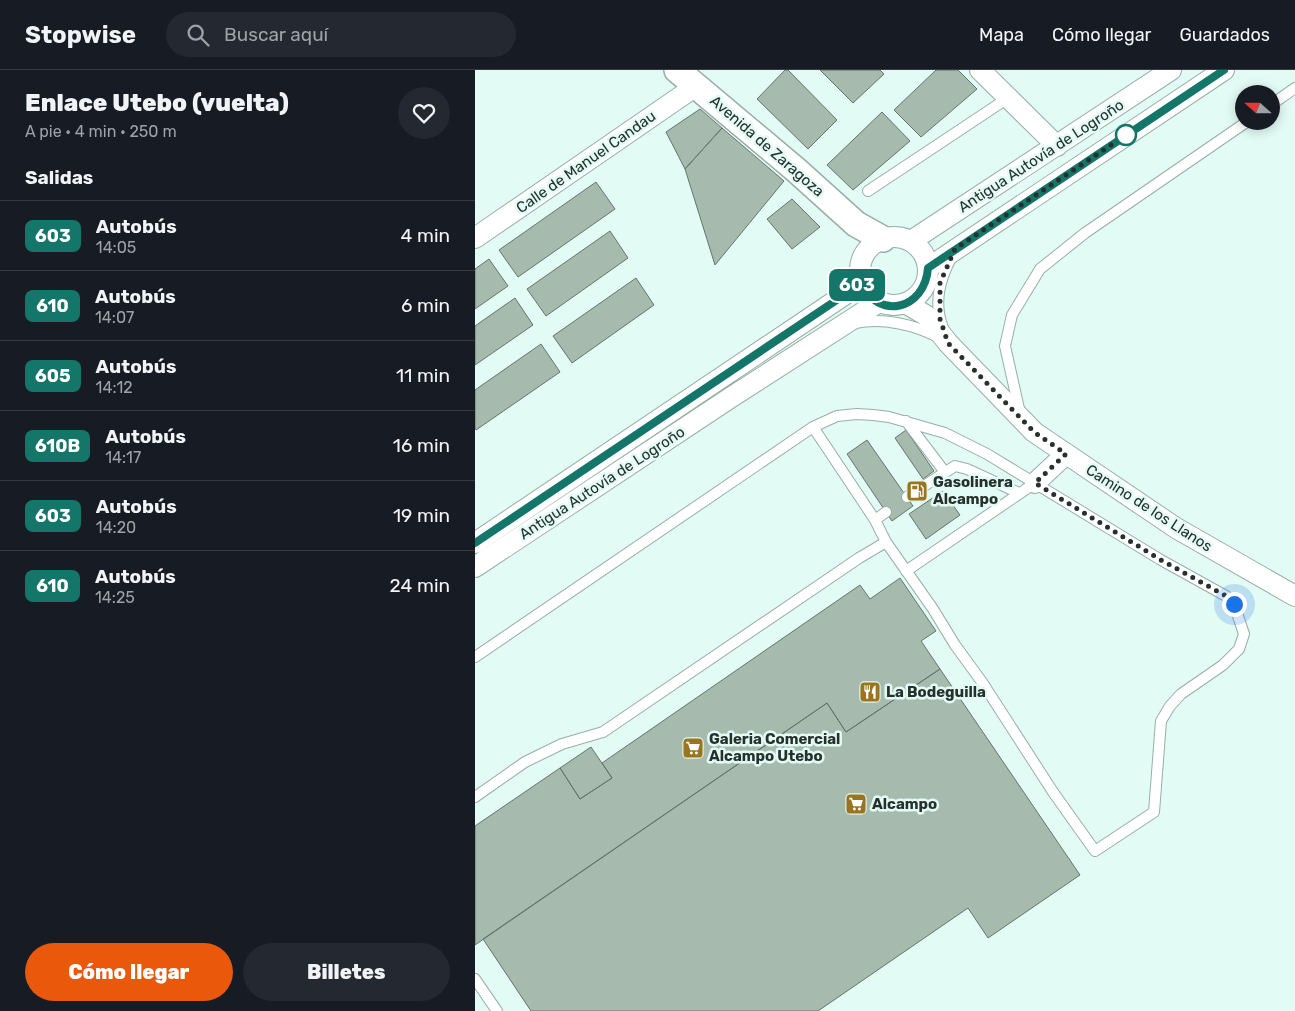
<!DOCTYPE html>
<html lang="es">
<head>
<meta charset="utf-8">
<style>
  :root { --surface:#171b24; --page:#242831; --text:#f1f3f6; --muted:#9ea1a6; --line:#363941; --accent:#ea580c }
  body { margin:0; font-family:Rubik,sans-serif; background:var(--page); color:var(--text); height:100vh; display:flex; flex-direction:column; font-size:19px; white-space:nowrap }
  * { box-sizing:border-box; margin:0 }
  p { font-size:16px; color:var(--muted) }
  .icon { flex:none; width:28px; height:28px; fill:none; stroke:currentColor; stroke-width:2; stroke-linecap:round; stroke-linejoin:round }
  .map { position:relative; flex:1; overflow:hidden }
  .panel { display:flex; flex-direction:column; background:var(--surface); width:475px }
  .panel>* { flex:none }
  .badge { padding:0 10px; border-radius:8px; font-size:18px; line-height:32px }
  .needle { width:32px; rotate:291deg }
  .fabs { position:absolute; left:760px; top:15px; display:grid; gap:10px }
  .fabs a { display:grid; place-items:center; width:45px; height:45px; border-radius:50%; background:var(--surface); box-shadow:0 2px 12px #0003; font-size:25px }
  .you { position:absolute; width:25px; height:25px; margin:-12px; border:4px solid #fff; border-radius:50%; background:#1a73e8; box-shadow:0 0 0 8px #1a73e833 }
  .map>.badge { position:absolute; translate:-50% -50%; box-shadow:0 0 0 2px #fff }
  h2 { padding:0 25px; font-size:19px; line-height:45px }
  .round { display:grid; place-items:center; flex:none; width:52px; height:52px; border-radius:26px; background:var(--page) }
  .summary { display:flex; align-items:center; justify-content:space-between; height:85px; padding:0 25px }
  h1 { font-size:24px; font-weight:800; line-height:38px }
  .button { display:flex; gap:10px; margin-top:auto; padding:10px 25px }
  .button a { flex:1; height:58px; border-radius:30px; background:var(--accent); color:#fff; font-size:20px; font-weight:800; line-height:58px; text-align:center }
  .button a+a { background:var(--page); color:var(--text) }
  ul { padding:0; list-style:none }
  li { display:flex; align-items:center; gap:15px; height:70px; padding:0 25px; border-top:1px solid var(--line) }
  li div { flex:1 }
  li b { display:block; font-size:19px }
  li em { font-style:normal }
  li .badge { min-width:55px; font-weight:700; text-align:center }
  header { display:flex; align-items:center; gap:30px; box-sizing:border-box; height:70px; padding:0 25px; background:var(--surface); border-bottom:1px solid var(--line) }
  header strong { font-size:24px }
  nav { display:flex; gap:28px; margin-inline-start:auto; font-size:18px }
  .search { width:350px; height:45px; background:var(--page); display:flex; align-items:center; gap:12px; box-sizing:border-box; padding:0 18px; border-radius:28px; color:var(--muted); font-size:19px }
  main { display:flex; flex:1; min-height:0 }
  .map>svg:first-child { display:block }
  .building { fill:#a6baad; stroke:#64766b }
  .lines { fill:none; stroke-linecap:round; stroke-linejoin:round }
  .service-casing { stroke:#97afa8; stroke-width:12 }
  .minor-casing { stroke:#97afa8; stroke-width:22 }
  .tertiary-casing { stroke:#97afa8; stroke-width:28 }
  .service { stroke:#fff; stroke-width:10 }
  .minor { stroke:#fff; stroke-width:20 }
  .tertiary { stroke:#fff; stroke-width:25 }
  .line-casing { stroke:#fff; stroke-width:11 }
  .line { stroke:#147668; stroke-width:8 }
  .walk { stroke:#27302d; stroke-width:5; stroke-dasharray:0 9 }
  .stop-dot { fill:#fff; stroke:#147668; stroke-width:2.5 }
  .labels { text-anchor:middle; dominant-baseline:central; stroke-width:5; stroke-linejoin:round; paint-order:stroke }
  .street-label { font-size:15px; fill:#27302d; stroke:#e2fbf4 }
  .poi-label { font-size:15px; font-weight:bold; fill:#27302d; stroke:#e2fbf4; text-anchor:start }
</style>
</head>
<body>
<header>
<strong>Stopwise</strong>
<div class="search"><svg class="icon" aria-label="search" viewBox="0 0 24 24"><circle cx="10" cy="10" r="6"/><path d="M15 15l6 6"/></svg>Buscar aquí</div>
<nav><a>Mapa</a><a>Cómo llegar</a><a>Guardados</a></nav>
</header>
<main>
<section class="panel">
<div class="summary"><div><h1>Enlace Utebo (vuelta)</h1><p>A pie · 4 min · 250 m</p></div><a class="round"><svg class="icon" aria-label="heart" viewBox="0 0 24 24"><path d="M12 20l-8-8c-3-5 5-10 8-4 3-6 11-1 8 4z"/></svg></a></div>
<h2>Salidas</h2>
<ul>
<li><span class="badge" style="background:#147668;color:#fff">603</span><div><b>Autobús</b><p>14:05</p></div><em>4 min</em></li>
<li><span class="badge" style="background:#147668;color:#fff">610</span><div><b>Autobús</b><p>14:07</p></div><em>6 min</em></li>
<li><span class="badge" style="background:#147668;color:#fff">605</span><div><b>Autobús</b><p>14:12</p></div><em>11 min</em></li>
<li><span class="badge" style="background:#147668;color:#fff">610B</span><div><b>Autobús</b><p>14:17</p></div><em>16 min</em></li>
<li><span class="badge" style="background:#147668;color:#fff">603</span><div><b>Autobús</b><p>14:20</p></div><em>19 min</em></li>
<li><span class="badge" style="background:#147668;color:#fff">610</span><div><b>Autobús</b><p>14:25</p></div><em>24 min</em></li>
</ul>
<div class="button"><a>Cómo llegar</a><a>Billetes</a></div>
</section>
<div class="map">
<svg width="820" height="941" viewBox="0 0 820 941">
  <rect width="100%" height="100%" fill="#e2fbf4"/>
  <path class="building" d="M310 0H313L362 50 333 79 282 29Z
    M345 0H405L409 4 378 33Z
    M461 0H483L502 19 446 67 419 40Z
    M225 39 247 58 210 99 191 62Z
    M407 42 435 71 378 120 352 95Z
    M247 58 309 111 240 195 210 99Z
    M121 112 140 139 43 207 24 180Z
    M317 129 345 157 317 179 292 149Z
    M135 161 153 188 71 246 52 219Z
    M14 189 33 216 0 239V199Z
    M161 208 179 235 97 293 78 266Z
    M40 228 58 255 0 295V256Z
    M66 274 85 302 1 360 0 358V320Z
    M431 360 459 401 448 409 420 368Z
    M392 370 438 436 417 451 372 384Z
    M468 421 485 445 451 469 434 444Z
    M425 508 461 561 446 571 465 599 371 662 352 633 0 875V756L85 698 105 729 137 708 127 693 385 515 395 529Z
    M465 599 605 805 513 868 493 838 343 941H56L8 869 352 633 371 662Z
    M116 677 137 708 105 729 85 698Z"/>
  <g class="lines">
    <g class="service-casing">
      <path id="service" d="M796 35 820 18
        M393 121 533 28
        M381 253C407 247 440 255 463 267
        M468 258C458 232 465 209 477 186
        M545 343 530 276 537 245 565 199 610 163 773 51
        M431 351 469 401
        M338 357 400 450 411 472
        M432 427 480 396 492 399 544 423
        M400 450 411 442
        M431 501 560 413
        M0 587 338 357 362 346 382 344 398 345 414 347 470 363 512 384 686 490 751 526 759 534 769 564 764 579 748 595 706 624 695 636 686 651 679 742 620 781 578 722 507 612 480 575 458 539 411 472 384 488 128 662 87 674 50 692 0 727
        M0 909 22 941"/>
    </g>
    <g class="minor-casing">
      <path id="minor" d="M505 0 582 76
        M385 201a34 34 0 1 1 68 0a34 34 0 1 1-68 0Z
        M0 168 221 16
        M436 171 696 0
        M453 198 749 0
        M432 234 452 246 473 273 559 362 701 458 820 526
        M560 413 591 384
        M0 473 387 213
        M0 497 255 328 404 232"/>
    </g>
    <g class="tertiary-casing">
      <path id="tertiary" d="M202 0 320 99 381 154 408 169"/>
    </g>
    <use href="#service" class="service"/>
    <use href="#minor" class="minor"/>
    <use href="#tertiary" class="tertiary"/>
  </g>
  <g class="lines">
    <g class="line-casing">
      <path id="line" d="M0 473 387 213C402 251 450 240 453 198L749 0"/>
    </g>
    <use href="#line" class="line"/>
    <path class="walk" d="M651 65 480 179 465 213V249L473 273 559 362 591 384 560 413 686 490 751 526 759 534"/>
  </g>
  <defs>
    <g id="fuel-square" transform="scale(1.125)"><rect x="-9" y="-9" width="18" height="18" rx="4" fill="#9a741f" stroke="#e2fbf4"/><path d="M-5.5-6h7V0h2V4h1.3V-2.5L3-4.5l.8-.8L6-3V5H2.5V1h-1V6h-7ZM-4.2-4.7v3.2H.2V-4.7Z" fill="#fff"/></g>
    <g id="restaurant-square" transform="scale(1.125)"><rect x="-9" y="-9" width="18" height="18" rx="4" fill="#9a741f" stroke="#e2fbf4"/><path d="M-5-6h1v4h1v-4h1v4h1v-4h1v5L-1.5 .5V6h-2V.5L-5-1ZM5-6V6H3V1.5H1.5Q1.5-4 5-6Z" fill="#fff"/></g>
    <g id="supermarket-square" transform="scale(1.125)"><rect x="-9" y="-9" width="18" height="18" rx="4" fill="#9a741f" stroke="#e2fbf4"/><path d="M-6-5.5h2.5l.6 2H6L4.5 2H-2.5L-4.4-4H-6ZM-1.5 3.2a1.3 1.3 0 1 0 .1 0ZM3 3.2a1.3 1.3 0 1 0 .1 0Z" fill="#fff"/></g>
  </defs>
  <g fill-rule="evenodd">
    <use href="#fuel-square" x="442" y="421"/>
    <use href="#restaurant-square" x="395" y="622"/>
    <use href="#supermarket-square" x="218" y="678"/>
    <use href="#supermarket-square" x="381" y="734"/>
  </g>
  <circle class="stop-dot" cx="651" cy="65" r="10"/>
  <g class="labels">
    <g class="street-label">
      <text transform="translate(292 76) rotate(41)">Avenida de Zaragoza</text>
      <text transform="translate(566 86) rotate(-33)">Antigua Autovía de Logroño</text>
      <text transform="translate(111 92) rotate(-35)">Calle de Manuel Candau</text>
      <text transform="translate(127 413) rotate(-33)">Antigua Autovía de Logroño</text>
      <text transform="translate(674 438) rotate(33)">Camino de los Llanos</text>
    </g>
    <g class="poi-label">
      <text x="458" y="412">Gasolinera<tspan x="458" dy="17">Alcampo</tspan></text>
      <text x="411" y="622">La Bodeguilla</text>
      <text x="234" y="669">Galeria Comercial<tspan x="234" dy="17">Alcampo Utebo</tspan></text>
      <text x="397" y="734">Alcampo</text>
    </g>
  </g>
</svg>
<div class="fabs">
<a><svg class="needle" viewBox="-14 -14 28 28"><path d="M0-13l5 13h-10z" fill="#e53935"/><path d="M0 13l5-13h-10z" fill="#9ea1a6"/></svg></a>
</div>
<div class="you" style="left:759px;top:534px"></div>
<b class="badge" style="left:382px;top:215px;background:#147668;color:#fff">603</b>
</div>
</main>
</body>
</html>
